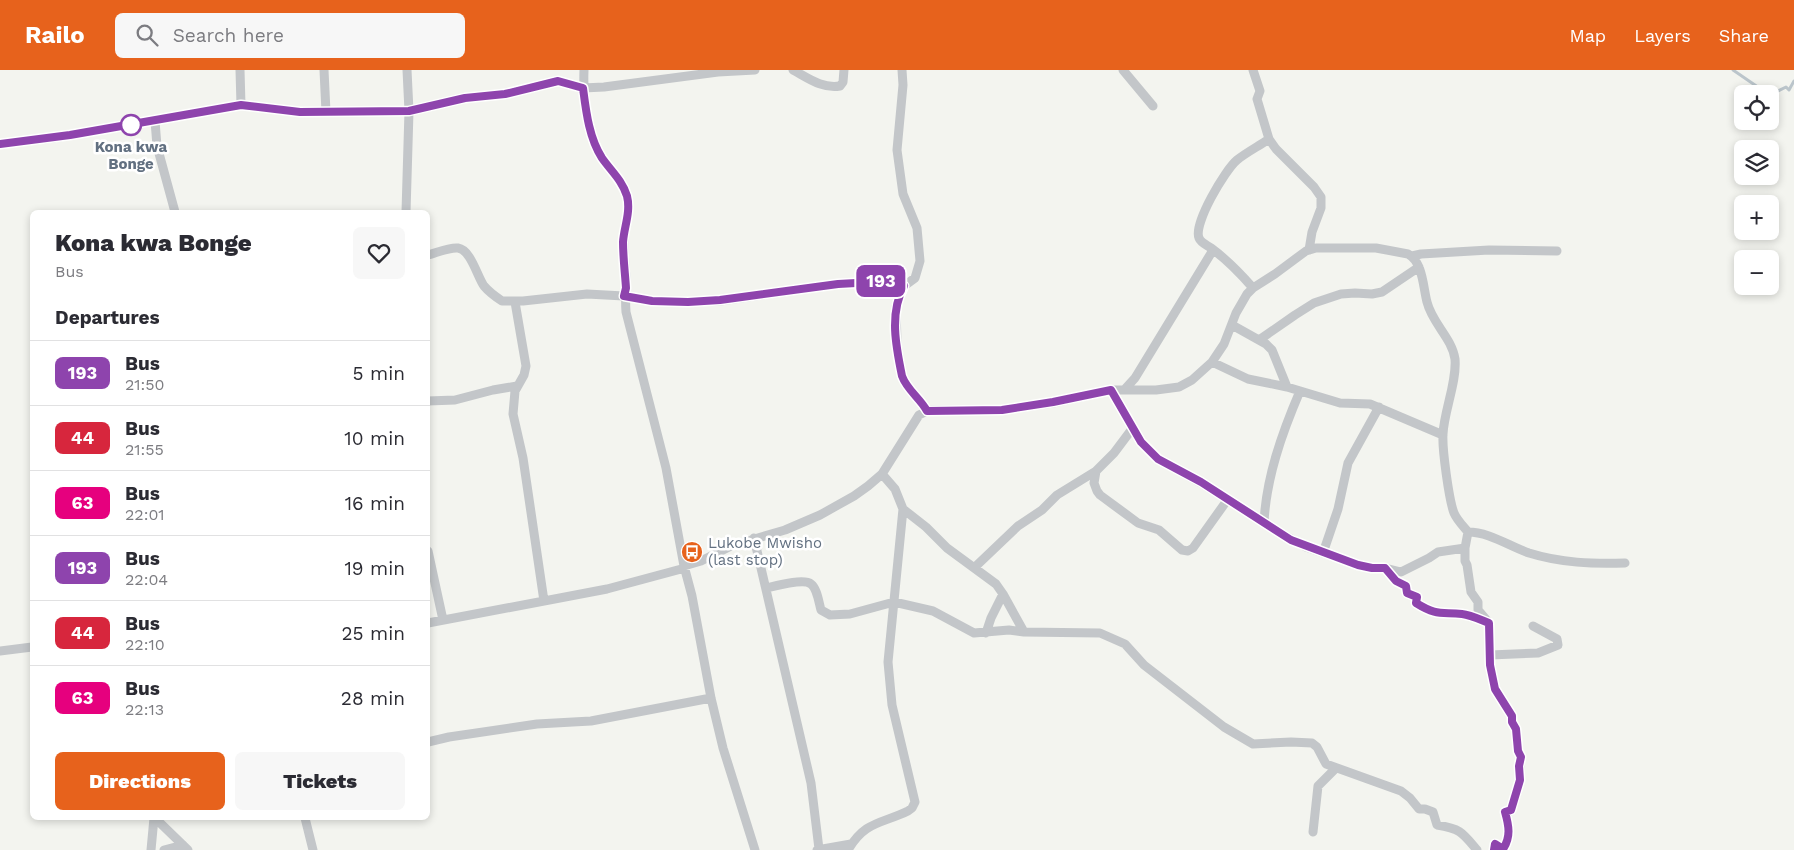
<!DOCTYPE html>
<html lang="en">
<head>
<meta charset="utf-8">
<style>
  :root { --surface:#fff; --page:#f7f7f7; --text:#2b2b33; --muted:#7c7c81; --line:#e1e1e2; --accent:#e7621c }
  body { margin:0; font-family:"Work Sans",sans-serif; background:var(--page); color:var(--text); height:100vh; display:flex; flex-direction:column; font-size:19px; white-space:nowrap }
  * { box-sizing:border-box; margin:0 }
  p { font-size:16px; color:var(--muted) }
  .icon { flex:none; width:28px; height:28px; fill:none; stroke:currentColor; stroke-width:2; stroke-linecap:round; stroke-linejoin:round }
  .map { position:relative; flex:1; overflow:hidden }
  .panel { position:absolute; left:30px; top:140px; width:400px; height:610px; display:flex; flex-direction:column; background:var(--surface); border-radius:8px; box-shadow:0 2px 8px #0003 }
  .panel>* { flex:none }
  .badge { padding:0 10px; border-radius:8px; font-size:18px; line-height:32px }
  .tools { position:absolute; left:1734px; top:15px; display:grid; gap:10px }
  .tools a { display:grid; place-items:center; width:45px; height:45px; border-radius:8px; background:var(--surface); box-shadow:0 2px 8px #0003; font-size:25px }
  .map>.badge { position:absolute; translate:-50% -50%; box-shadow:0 0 0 2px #fff }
  h2 { padding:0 25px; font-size:19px; line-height:45px }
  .round { display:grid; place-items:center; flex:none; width:52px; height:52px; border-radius:8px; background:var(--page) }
  .headline { display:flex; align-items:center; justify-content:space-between; height:85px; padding:0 25px }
  h1 { font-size:24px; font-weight:800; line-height:38px }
  .primary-button { display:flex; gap:10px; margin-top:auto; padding:10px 25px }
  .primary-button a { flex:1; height:58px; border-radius:8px; background:var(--accent); color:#fff; font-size:20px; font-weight:800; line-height:58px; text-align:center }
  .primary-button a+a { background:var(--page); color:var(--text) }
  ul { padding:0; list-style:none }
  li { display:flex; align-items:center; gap:15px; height:65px; padding:0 25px; border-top:1px solid var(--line) }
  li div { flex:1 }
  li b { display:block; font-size:19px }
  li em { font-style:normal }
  li .badge { min-width:55px; font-weight:700; text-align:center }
  header { display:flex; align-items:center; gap:30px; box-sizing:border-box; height:70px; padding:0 25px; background:var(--accent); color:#fff }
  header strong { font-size:24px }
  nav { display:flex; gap:28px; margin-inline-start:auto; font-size:18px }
  .search { width:350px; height:45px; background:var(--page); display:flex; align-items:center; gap:12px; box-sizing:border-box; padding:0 18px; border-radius:8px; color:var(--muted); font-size:19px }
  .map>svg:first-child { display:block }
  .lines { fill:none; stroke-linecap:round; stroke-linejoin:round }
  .stream { stroke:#bbc5cb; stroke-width:3 }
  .minor { stroke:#c3c6c9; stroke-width:9 }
  .line-casing { stroke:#fff; stroke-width:11 }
  .line { stroke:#8e44ad; stroke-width:8 }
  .stop-dot { fill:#fff; stroke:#8e44ad; stroke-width:2.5 }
  .labels { text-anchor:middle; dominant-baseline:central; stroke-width:5; stroke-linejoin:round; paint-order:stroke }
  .stop-label { font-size:15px; font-weight:bold; fill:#627081; stroke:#fff }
  .poi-label { font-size:15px; fill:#627081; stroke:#fff; text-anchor:start }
</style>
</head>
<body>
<header>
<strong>Railo</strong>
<div class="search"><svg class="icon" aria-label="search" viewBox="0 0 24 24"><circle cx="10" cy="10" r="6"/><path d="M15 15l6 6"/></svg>Search here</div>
<nav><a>Map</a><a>Layers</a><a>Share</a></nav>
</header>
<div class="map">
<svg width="1794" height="780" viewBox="0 0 1794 780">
  <rect width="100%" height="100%" fill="#f3f4ef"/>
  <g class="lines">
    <path class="stream" d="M1733 0 1768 24
      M1770 25 1786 17 1789 20 1794 11"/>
    <path class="minor" d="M240 0 241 35
      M324 0 326 42
      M584 0C583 29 586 64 603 89 612 102 623 111 627 127 631 143 623 158 624 173 624 184 625 196 626 207 626 219 625 230 626 242L666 398 684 496 692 526 711 628 723 678 755 780
      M793 0C808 8 822 19 840 16L843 12 844 0
      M902 0 903 15 897 80 903 124 917 158 920 191 915 208 904 216 900 222 896 237 897 274 902 306C907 319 920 328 927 341
      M1123 0 1153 36
      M1253 0 1260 21 1257 29 1269 69 1276 79 1314 117 1321 127V138L1312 162 1309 180
      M155 51 157 76 175 142
      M0 74 53 68 241 35 301 42 409 41 465 28 505 24 557 11 583 18 604 17 718 2 755 0
      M406 142 409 41 407 0
      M428 185C436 183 449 177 458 178 471 180 477 206 484 216 489 222 496 227 502 231H523L587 224 624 226 652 231 688 232 720 231 838 214 893 211 904 216
      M1412 186 1421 184 1489 180 1557 181
      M1253 218C1240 203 1226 189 1211 178 1207 175 1201 173 1199 168 1193 154 1225 100 1237 90 1247 82 1259 76 1269 69
      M515 232 526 296 524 305 515 321 513 344 523 388 544 531
      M1232 255 1266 274 1272 280 1287 317
      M1259 270 1295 245 1314 233 1341 224 1355 223 1372 224 1382 222 1419 197
      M1212 292 1248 309 1287 317 1340 333 1370 334 1443 365
      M1125 319 1135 308 1213 180
      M1111 320 1141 372 1158 389 1201 413 1282 464 1306 477 1358 495 1372 498H1385L1401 502 1429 488 1438 482 1465 478
      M428 331 455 330 493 320 517 316
      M1132 359 1114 383 1096 401 1094 413 1097 421 1100 425 1138 453 1159 460 1182 480 1188 481 1193 478 1228 429
      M903 439 926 457 947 478 996 514 1003 524 1024 562
      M1264 453C1266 408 1282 363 1300 321
      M1468 462C1489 462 1509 476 1529 483 1561 493 1593 494 1625 493
      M754 468 811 713 819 779
      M428 481 443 550
      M1323 483 1338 439 1348 393 1379 337
      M684 496 701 491 731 476 785 460 820 445 854 426 868 416 882 404 919 345 927 341 932 340H1002L1053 333 1111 320H1156L1179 317 1192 310 1212 292 1224 274 1236 243 1247 224 1253 218 1275 204 1306 181 1316 178H1376L1408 184C1423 192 1423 217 1427 232 1432 253 1452 268 1455 289 1457 312 1444 341 1443 364 1442 379 1449 430 1454 443 1457 450 1463 456 1468 462L1465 478V491L1467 495 1471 522 1478 532V540L1489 553 1490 595 1495 619 1512 646V652L1516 659 1518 681 1521 687C1519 696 1521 703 1519 712 1518 722 1514 731 1511 741L1505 742C1509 756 1511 767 1503 779L1495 775 1494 780
      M975 497 1018 456 1042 440 1057 425 1096 401
      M1385 498 1396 511 1406 516 1407 523 1417 527 1416 533C1437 546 1440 542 1462 544 1471 545 1480 550 1489 553
      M766 518C775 516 804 508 811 514 817 518 819 533 821 540L830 545 850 544 894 532 933 541 974 563 1009 560 1024 562 1100 563 1125 574 1144 595 1224 657 1253 674 1291 672 1312 673 1317 677 1326 694 1401 721 1410 728 1419 739H1425L1433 742 1437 755C1461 759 1462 762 1477 780
      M428 553 607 519 685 498
      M986 563 991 548 1003 524
      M0 581 32 577
      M1490 585 1538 583 1558 575 1557 569 1533 556
      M428 672 449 667 537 654 591 651 711 628
      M155 748 188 780
      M305 748 313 780
      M1313 762 1318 716 1336 698
      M151 780 154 748
      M164 780 183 775
      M817 780 851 774
      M848 780C865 751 881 754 908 741L912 738 915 732 892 635 888 592 903 439 895 419 882 404"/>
  </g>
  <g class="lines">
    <g class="line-casing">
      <path id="line" d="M0 74 70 65 241 35 300 42 409 41 465 28 505 24 558 11 583 18C586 41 589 68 602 88 611 101 622 110 627 126 631 142 624 157 623 172 623 187 625 203 626 218L624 226 652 231 688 232 720 230 838 214 893 211 904 216C889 243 896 277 902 306 907 320 920 328 927 341L1002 340 1053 332 1111 320 1141 372 1158 389 1201 412 1291 470 1358 495 1372 498H1385L1396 511 1406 516 1407 523 1417 527 1416 533C1437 546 1440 542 1462 544 1471 545 1481 550 1489 553L1490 595 1495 619 1512 646V652L1516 659 1518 681 1521 687 1519 696 1520 710 1511 740 1505 742C1509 756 1511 767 1503 779L1495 774 1494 780"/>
    </g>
    <use href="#line" class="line"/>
  </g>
  <defs>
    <g id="bus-disc" transform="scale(1.125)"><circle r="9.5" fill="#e7621c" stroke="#fff"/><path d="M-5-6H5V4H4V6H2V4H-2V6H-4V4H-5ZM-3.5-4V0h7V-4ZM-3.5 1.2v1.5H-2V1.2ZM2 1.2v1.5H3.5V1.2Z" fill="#fff"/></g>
  </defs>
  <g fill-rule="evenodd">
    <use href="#bus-disc" x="692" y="482"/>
  </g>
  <circle class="stop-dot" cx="131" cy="55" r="10"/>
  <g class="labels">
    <g class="stop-label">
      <text x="131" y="77">Kona kwa<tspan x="131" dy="17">Bonge</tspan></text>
    </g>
    <g class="poi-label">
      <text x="708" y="473">Lukobe Mwisho<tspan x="708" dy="17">(last stop)</tspan></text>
    </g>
  </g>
</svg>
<div class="tools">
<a><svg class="icon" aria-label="locate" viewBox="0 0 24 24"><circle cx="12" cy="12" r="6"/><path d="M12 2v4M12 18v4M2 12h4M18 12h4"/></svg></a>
<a><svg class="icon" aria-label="layers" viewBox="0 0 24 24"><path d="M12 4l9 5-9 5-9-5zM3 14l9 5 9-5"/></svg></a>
<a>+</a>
<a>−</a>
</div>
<b class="badge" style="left:881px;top:211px;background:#8e44ad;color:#fff">193</b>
<section class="panel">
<div class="headline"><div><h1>Kona kwa Bonge</h1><p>Bus</p></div><a class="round"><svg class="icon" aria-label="heart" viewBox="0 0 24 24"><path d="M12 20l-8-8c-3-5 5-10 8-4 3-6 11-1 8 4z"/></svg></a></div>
<h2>Departures</h2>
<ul>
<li><span class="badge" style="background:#8e44ad;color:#fff">193</span><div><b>Bus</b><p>21:50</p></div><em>5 min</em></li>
<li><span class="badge" style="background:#d7263d;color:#fff">44</span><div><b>Bus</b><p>21:55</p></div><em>10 min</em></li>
<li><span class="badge" style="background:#e6007e;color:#fff">63</span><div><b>Bus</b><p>22:01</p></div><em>16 min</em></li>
<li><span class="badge" style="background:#8e44ad;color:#fff">193</span><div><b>Bus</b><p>22:04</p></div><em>19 min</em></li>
<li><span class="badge" style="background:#d7263d;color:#fff">44</span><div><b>Bus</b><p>22:10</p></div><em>25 min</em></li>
<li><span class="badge" style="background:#e6007e;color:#fff">63</span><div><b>Bus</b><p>22:13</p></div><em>28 min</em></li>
</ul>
<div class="primary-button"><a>Directions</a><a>Tickets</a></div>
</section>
</div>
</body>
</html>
